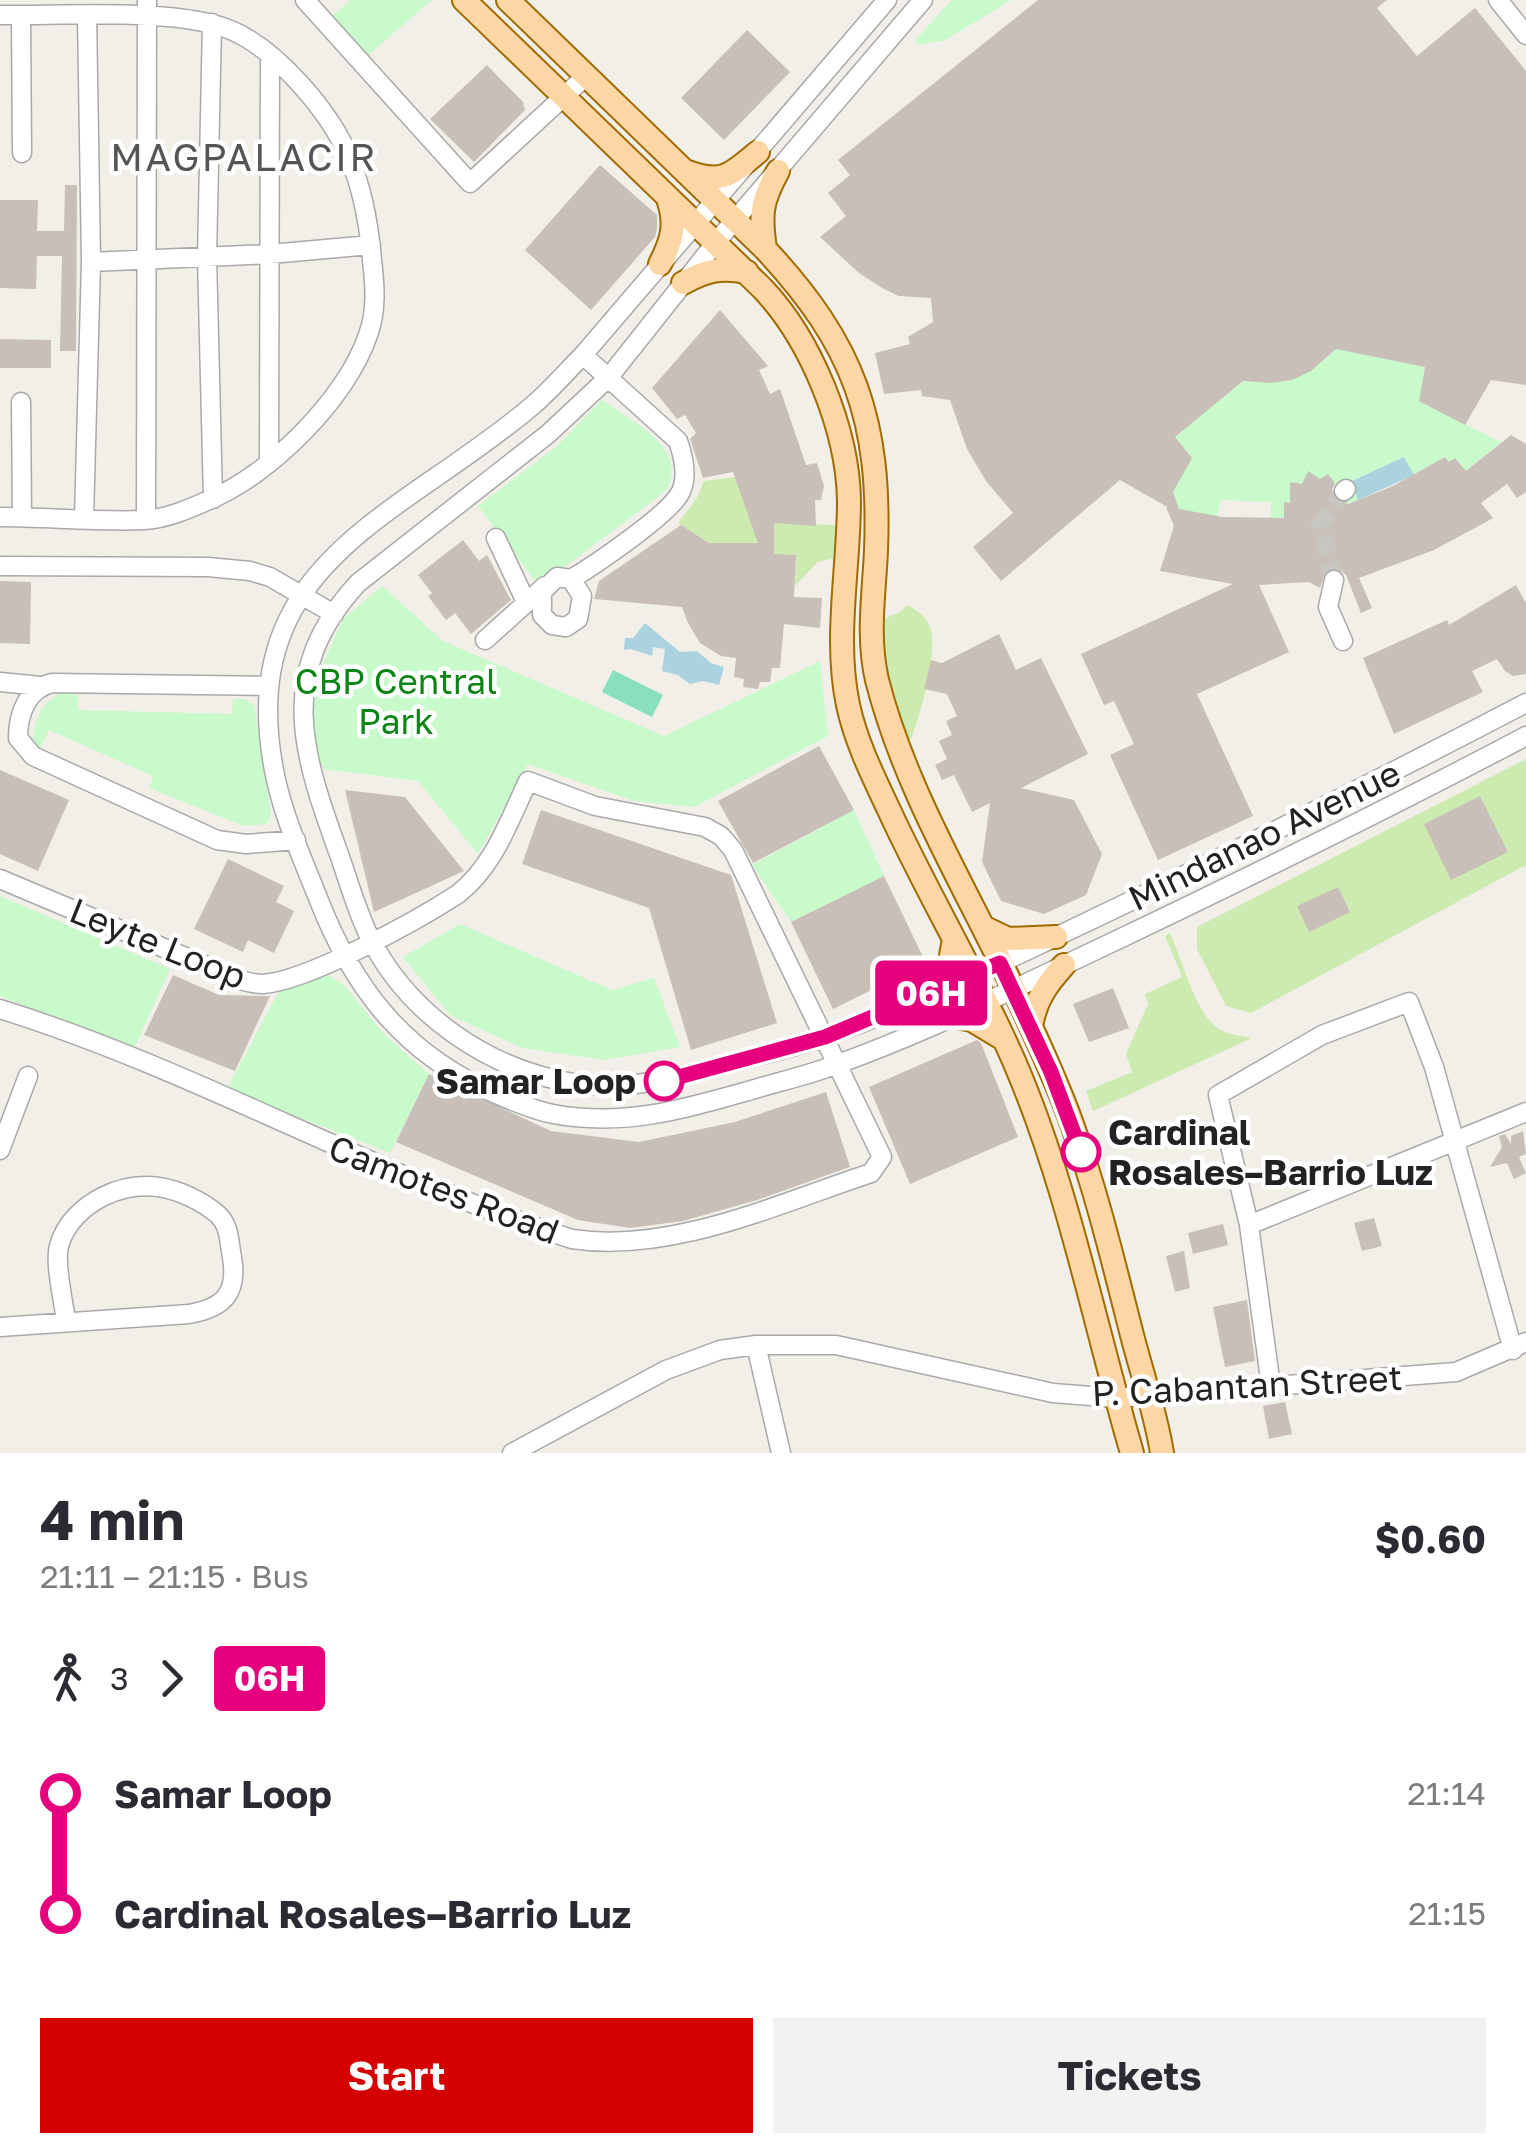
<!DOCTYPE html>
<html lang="en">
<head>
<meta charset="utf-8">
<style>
  :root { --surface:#fff; --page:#f2f2f3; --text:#2b2b33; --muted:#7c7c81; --accent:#d40000 }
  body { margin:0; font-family:"Golos Text",sans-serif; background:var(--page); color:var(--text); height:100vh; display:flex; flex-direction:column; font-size:38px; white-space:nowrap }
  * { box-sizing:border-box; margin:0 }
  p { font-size:32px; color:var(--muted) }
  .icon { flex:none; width:55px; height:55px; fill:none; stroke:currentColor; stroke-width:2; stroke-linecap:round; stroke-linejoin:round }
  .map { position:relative; height:1453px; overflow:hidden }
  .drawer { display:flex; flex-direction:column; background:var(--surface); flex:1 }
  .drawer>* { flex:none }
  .badge { padding:0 20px; border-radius:8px; font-size:35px; line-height:65px }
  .map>.badge { position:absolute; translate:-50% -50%; box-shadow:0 0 0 5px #fff }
  .legs { display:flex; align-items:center; gap:15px; height:110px; padding:0 40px; font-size:32px }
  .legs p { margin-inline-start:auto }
  .summary { display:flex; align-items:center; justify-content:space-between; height:170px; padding:0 40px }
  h1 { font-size:55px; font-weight:700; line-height:75px }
  .cta { display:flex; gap:20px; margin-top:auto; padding:20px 40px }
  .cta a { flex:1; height:115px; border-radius:0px; background:var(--accent); color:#fff; font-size:40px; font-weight:700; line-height:115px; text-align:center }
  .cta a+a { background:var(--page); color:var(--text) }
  ul { padding:0 40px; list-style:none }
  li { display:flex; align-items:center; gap:35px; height:120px; font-size:38px }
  li i { display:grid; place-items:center; width:15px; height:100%; margin:0 12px; background:currentColor }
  li i::after { content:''; width:25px; height:25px; margin:-12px; border:8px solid; border-radius:50%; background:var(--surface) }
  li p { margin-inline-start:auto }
  li:first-child i { background:linear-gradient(#0000 50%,currentColor 0) }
  li:last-child i { background:linear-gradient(currentColor 50%,#0000 0) }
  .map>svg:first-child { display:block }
  .grass { fill:#cdebb0 }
  .park { fill:#c8facc }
  .pitch { fill:#88e0be }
  .water { fill:#aad3df }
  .building { fill:#c7bfb8 }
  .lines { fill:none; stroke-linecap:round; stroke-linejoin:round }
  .minor-tunnel { stroke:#c8c6c1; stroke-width:18; stroke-dasharray:18 9; stroke-linecap:butt }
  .minor-casing { stroke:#a9a9a9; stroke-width:21 }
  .major-casing { stroke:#a06b00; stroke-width:26 }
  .minor { stroke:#fff; stroke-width:18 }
  .major { stroke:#fcd6a4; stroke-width:22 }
  .line-1-casing { stroke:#fff; stroke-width:22 }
  .line-1 { stroke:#e6007e; stroke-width:15 }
  .stop-1-dot { fill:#fff; stroke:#e6007e; stroke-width:5 }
  .labels { text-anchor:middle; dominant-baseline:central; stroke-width:9; stroke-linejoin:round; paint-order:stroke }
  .park-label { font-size:35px; fill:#0c8416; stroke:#fff }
  .street-label { font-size:35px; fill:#222; stroke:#fff }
  .stop-label { font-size:35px; font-weight:bold; fill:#222; stroke:#fff; text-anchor:end }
  .neighbourhood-label { font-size:38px; letter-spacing:2.5px; fill:#555; stroke:#fff }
</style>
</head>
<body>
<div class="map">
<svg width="1526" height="1453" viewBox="0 0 1526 1453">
  <rect width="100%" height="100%" fill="#f2efe9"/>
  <path class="grass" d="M735 477 752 522 837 525 835 558 818 562 795 586 796 556 774 554V543H709L678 523 696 499 704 481Z
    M908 605C917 611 926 616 930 627 939 649 919 724 908 745L884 666 880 645 883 619 900 612Z
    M1526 759V865L1251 1013 1226 1006 1197 949V927Z
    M1170 933C1181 957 1195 1010 1215 1026 1225 1035 1239 1035 1252 1038L1093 1111 1086 1091 1132 1072 1126 1054 1148 1004 1145 994 1182 977 1165 936Z"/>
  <path class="park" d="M351 0H432L366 57 331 17Z
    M951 0H1011L944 41 917 45 916 40Z
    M1336 349 1425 367 1419 401 1501 442 1466 471 1455 458 1449 462 1445 457 1414 475 1403 458 1353 480 1358 500 1345 504 1346 496 1337 491 1329 475 1320 482 1308 472 1303 485 1291 483 1289 517 1271 519V502L1221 500 1217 516H1181L1173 491 1175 437 1243 381C1281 385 1309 377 1336 349Z
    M602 400C632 422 690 447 666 491L539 586 478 506 557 446Z
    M382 586 443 641 664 736 820 661 828 736 694 807 634 801 528 764 478 854 418 781 324 769 310 738 319 673 343 619Z
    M61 693 78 695V710L232 714 233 699H245L254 705 271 814 267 824 244 826 149 788 153 776 49 730 40 749 33 739C35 718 41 703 61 693Z
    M854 810 884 876 791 922 752 865Z
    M0 896 170 969 133 1051 0 996Z
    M460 924 612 990 654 978 680 1047 604 1060 522 1048 450 1015 403 957Z
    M324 972 344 985 385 1035 429 1074 390 1153 227 1089 278 993Z"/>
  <path class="pitch" d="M613 670 663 695 652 717 602 692Z"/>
  <path class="water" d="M1404 457 1414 475 1358 500 1352 481Z
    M645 623 680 652 697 651 711 663 724 667 719 685 703 681 690 684 678 675 662 671 665 649 653 647 652 656 631 649 624 650 625 638H633Z"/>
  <path class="building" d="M1038 0H1387L1377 8 1417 56 1475 8 1526 71V385L1491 380 1465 425 1419 401 1425 367 1336 349 1311 371 1292 380 1271 383 1243 381 1175 437 1192 458 1173 492 1179 509 1223 517 1284 518V502L1290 503V482L1302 484 1308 471 1320 479 1328 474 1335 483 1332 489 1335 499 1348 504 1393 486 1445 457 1449 462 1455 458 1466 471 1511 435 1526 444V492L1517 498 1507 484 1481 503 1493 518 1486 522 1434 550 1359 578 1372 608 1361 613 1346 575 1338 568 1326 571 1320 588 1309 582 1259 585 1289 652 1197 694 1253 816 1158 860 1110 755 1134 744 1114 701 1104 705 1081 654 1233 584 1160 571 1174 526 1166 507 1169 508 1120 480 1001 581 973 547 1013 513 986 481 967 449 950 400 922 396 921 390 884 394 875 353 910 344 908 337 933 322 931 298 899 296 884 289 859 273 820 237 846 216 828 193 850 175 838 160Z
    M747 30 790 72 724 140 681 98Z
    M487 65 523 102 525 110 474 162 430 119Z
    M600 165 657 215V229L655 237 591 310 525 250Z
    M65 185H77L76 351H60L62 256H37L36 289 0 288V200H38L37 231H64Z
    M720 310 768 366 759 370 770 394 780 389 806 465 817 463 824 486 821 500H815L816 526 774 523V554L796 555 794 597 822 598 820 628 784 624 780 668H772L770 682H760L758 689 743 687 744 679 734 677 736 658 721 656 700 643 688 623 682 607 594 599 599 581 681 525 709 543H758L733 472 703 478 690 439 696 433 685 415 677 419 652 388Z
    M0 339 51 340V368H0Z
    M463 540 479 561 487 555 511 600 471 634 455 613 446 620 428 596 432 593 418 575Z
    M0 581 31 582 30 644 0 643Z
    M1516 585 1526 603V674L1513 676 1505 671 1497 659 1472 671 1483 692 1394 734 1363 658 1447 620 1449 625Z
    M999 634 1016 670 1041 658 1088 754 1021 788 1074 800 1102 854 1086 895 1044 914 1001 901 982 862 990 803 972 812 954 775 942 780 935 765 947 759 939 741 952 735 946 721 957 716 947 694 924 689 931 660 942 663Z
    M819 746 854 810 753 863 718 801Z
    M0 770 69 800 38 871 0 854Z
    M345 790 405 797 464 871 374 912Z
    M1480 796 1508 852 1451 880 1424 824Z
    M541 810 731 875 777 1023 691 1050 649 908 522 864Z
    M228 859 284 886 276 902 294 911 274 953 248 940 243 952 194 929Z
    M884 876 926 963 833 1009 791 922Z
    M1338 887 1350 912 1309 932 1297 906Z
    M173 975 219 995 270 996 235 1071 144 1035Z
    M1113 988 1129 1028 1089 1042 1073 1004Z
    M977 1040 981 1043 1018 1137 910 1184 869 1087Z
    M429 1074 551 1131 639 1142 735 1122 826 1092 850 1167 757 1200 683 1221 630 1228 578 1220 396 1142Z
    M1523 1131 1526 1154 1519 1157 1526 1173 1514 1179 1507 1163 1490 1167 1502 1147 1499 1136 1505 1134 1511 1144V1136Z
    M1374 1218 1382 1246 1362 1251 1354 1223Z
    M1223 1224 1228 1245 1193 1254 1188 1233Z
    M1184 1251 1190 1288 1175 1292 1166 1256Z
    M1247 1300 1255 1361 1225 1367 1213 1307Z
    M1285 1402 1292 1434 1269 1439 1263 1406Z"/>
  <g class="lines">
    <path class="minor-tunnel" d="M1334 580 1320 525 1344 491"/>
    <g class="minor-casing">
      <path id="minor" d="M305 0 470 183 585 77
        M887 0 583 355C566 372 550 391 532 406 399 519 229 563 276 780 285 820 303 860 318 898 353 988 404 1054 494 1093 513 1101 532 1110 553 1114 623 1127 681 1110 748 1091 778 1082 809 1075 838 1064 932 1030 1024 984 1115 941 1253 875 1390 808 1526 736
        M923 0 717 241 609 377 548 434 358 583C274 674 303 755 340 857 349 883 357 911 369 936 408 1014 487 1069 573 1083 631 1092 683 1076 738 1061 768 1053 799 1046 827 1036 933 998 1034 947 1135 899 1266 836 1396 771 1526 703
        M1498 0 1526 35
        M0 15C61 16 180 7 233 31 278 51 330 112 349 157 363 190 369 225 372 260 375 285 377 311 368 335 347 398 270 475 209 500 189 509 166 519 144 520 97 522 47 517 0 517
        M21 16 22 153
        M212 23 207 257 213 499
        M91 262 270 254 371 245
        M21 402 22 517
        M269 463 270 55
        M1344 491 1346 489
        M84 518 91 262 87 15
        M146 520 147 0
        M496 538 526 602
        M0 566 208 567 250 571 270 577 334 614
        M557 577 571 579 582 596 578 619 566 627 552 625 542 615V592Z
        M571 579C595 565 665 517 679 495 689 479 684 458 678 441L583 355
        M1334 580 1328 607 1343 641
        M485 640 545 586
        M0 682 40 686
        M268 686 52 683C27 689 18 714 18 738L33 756 217 840 246 844 296 840
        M0 879 240 980C247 982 256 984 263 984 308 981 418 920 458 894 494 866 509 821 528 781L595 806 705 827 721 836 733 850 882 1157 871 1173C777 1204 671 1254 572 1239 375 1176 196 1070 0 1009
        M0 1150 28 1076
        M1249 1225 1526 1112
        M0 1327 189 1314C224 1308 238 1293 232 1257 230 1248 230 1236 226 1227 223 1217 214 1211 205 1205 173 1185 139 1179 104 1196 84 1206 65 1223 59 1246 54 1263 64 1302 66 1322
        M756 1345 781 1453
        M1271 1386 1249 1225 1218 1095 1322 1035 1409 1002 1434 1067 1513 1350
        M512 1453 666 1370 720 1350 756 1345H836L1053 1393 1116 1398 1456 1372 1526 1342"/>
    </g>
    <g class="major-casing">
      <path id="major" d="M464 0 762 288C811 339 848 430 849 501 849 569 834 638 848 705 856 742 873 776 889 810 928 895 977 976 1014 1061 1068 1186 1094 1323 1132 1453
        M508 0 765 249C855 345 881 421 876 551 874 594 867 637 877 680 905 790 967 890 1015 992 1035 1035 1056 1079 1072 1124 1097 1193 1114 1265 1132 1335 1142 1374 1156 1414 1162 1453
        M688 172C723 185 731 174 758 152
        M765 249C760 214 761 202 778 171
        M660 264C673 239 677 223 667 196
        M683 283C707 270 720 267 747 272
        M983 927 1008 939 1056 937
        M935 991 949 967 954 939
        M951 1016 972 1020 1002 1038
        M1031 1027C1035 1000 1047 984 1064 965"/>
    </g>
    <use href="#minor" class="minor"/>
    <use href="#major" class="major"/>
  </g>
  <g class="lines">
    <g class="line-1-casing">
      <path id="line-1" d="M664 1081 825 1037 1000 963 1051 1072 1081 1152"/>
    </g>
    <use href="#line-1" class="line-1"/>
  </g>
  <g class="stop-1-dot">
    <circle cx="664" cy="1081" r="18"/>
    <circle cx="1081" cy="1152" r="18"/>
  </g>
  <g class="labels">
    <g class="park-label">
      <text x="396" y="681">CBP Central<tspan x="396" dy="40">Park</tspan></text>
    </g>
    <g class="street-label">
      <text transform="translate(1264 835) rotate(-26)">Mindanao Avenue</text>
      <text transform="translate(158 943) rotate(22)">Leyte Loop</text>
      <text transform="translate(444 1189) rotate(21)">Camotes Road</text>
      <text transform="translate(1247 1385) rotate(-3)">P. Cabantan Street</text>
    </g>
    <g class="stop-label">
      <text x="636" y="1081">Samar Loop</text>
      <text x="1108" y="1132" text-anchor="start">Cardinal<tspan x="1108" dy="40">Rosales–Barrio Luz</tspan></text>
    </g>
    <g class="neighbourhood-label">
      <text x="244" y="156">MAGPALACIR</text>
    </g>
  </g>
</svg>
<b class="badge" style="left:931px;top:993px;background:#e6007e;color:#fff">06H</b>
</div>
<section class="drawer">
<div class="summary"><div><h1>4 min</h1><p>21:11 – 21:15 · Bus</p></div><b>$0.60</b></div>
<div class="legs"><svg class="icon" aria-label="walk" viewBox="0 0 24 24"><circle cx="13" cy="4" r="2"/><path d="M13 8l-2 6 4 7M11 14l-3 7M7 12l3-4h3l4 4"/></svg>3<svg class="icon" aria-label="forward" viewBox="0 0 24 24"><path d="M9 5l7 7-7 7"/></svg><b class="badge" style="background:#e6007e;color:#fff">06H</b></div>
<ul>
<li><i style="color:#e6007e"></i><b>Samar Loop</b><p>21:14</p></li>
<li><i style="color:#e6007e"></i><b>Cardinal Rosales–Barrio Luz</b><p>21:15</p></li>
</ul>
<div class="cta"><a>Start</a><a>Tickets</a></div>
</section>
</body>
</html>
